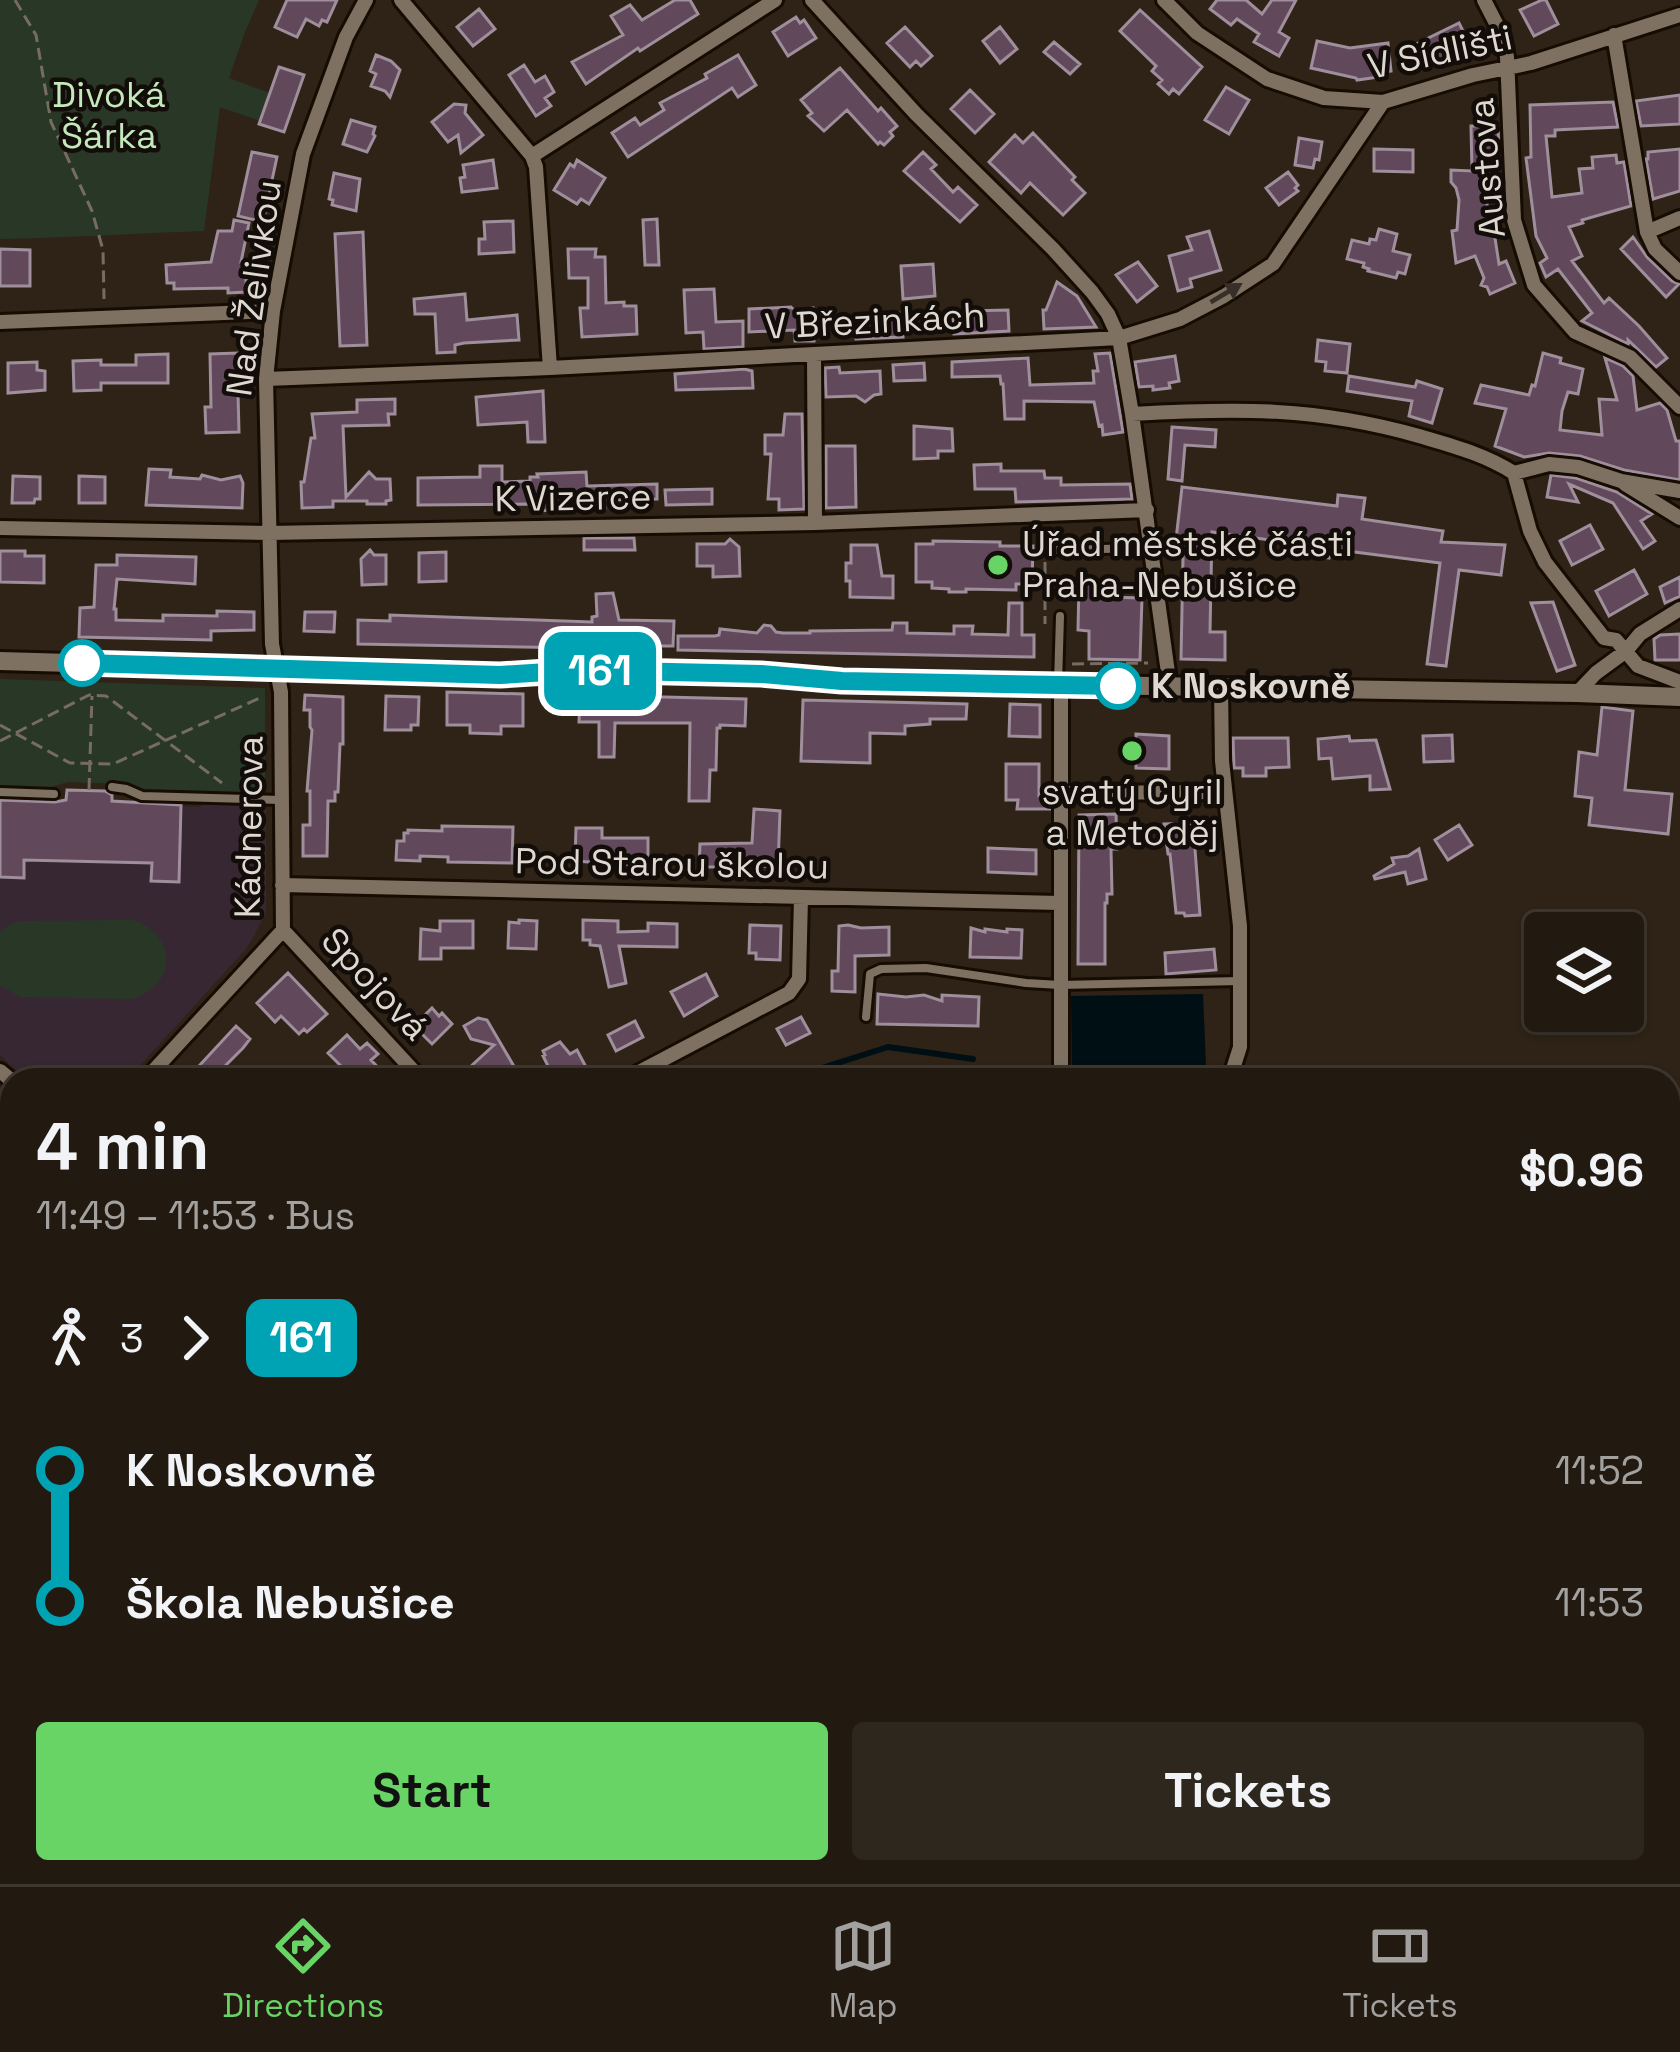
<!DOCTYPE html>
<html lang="en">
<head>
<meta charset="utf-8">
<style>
  :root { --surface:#221a10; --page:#2e271e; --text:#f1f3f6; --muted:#a2a19f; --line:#3f3830; --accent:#68d465 }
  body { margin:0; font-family:"Space Grotesk",sans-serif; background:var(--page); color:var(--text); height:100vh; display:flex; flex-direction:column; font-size:45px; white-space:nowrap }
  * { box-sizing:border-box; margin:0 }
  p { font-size:39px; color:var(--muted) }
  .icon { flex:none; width:66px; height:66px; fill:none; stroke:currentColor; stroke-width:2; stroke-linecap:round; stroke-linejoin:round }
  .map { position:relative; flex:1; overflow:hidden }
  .drawer { position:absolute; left:0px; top:1068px; width:1680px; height:816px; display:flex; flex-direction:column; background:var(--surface); border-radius:36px 36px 0 0; box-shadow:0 3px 9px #0004,0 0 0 3px var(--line) }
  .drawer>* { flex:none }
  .badge { padding:0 24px; border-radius:18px; font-size:42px; line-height:78px }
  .tools { position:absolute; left:1524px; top:912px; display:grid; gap:24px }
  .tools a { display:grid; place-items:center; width:120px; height:120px; border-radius:12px; background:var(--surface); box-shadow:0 3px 9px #0004,0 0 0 3px var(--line); font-size:60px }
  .map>.badge { position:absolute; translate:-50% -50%; box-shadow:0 0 0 6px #fff }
  .legs { display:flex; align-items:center; gap:18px; height:132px; padding:0 36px; font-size:39px }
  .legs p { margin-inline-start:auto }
  .overview { display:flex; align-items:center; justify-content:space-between; height:204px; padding:0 36px }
  h1 { font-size:66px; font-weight:800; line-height:90px }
  .cta { display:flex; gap:24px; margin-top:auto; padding:24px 36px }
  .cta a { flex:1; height:138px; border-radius:12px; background:var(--accent); color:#111; font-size:48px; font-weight:800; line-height:138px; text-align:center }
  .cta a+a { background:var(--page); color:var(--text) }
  ul { padding:0 36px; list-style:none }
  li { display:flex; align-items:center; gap:42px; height:132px; font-size:45px }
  li i { display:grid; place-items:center; width:18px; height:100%; margin:0 15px; background:currentColor }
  li i::after { content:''; width:30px; height:30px; margin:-15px; border:9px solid; border-radius:50%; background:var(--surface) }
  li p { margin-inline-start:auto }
  li:first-child i { background:linear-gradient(#0000 50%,currentColor 0) }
  li:last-child i { background:linear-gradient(currentColor 50%,#0000 0) }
  .dock { display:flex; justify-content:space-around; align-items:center; height:168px; border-top:3px solid var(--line); background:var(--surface); font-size:33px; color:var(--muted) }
  .dock a { display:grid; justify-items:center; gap:6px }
  .dock .current { color:var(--accent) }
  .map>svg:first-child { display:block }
  .education { fill:#372732 }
  .green { fill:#293826 }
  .water { fill:#000f14 }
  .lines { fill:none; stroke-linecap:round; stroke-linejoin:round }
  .stream { stroke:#000f14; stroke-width:6 }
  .building { fill:#61495b; stroke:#9f8e9b; stroke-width:3 }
  .service-casing { stroke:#160c02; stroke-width:14 }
  .minor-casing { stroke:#160c02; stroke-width:20 }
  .tertiary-casing { stroke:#160c02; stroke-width:24 }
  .path { stroke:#766c61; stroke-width:3; stroke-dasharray:12 6; stroke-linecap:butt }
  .service { stroke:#7e7162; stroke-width:8 }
  .minor { stroke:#7e7162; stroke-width:14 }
  .tertiary { stroke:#7e7162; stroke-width:18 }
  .oneway { fill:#383028 }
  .line-1-casing { stroke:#fff; stroke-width:27 }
  .line-1 { stroke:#00a3b4; stroke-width:18 }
  .poi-dot { fill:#68d465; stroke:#120d08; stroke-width:4.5 }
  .stop-1-dot { fill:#fff; stroke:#00a3b4; stroke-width:6 }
  .labels { text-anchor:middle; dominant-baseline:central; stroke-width:9; stroke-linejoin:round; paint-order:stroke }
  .street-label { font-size:36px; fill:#dfd8d0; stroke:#120d08 }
  .park-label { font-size:36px; fill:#c3e8bb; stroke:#120d08 }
  .poi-label { font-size:36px; fill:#dfd8d0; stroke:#120d08; text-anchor:start }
  .stop-label { font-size:36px; font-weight:bold; fill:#dfd8d0; stroke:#120d08; text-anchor:start }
</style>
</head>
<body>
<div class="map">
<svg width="1680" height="1884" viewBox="0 0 1680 1884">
  <rect width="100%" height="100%" fill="#2e2316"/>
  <path class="education" d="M67 790 112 791 113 801 181 802 182 806 199 807 207 803 266 805V912L254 936 245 950 127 1080H26L0 1055V798L66 800Z"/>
  <path class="green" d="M0 0H259L245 32 229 78 270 93 260 121 220 107 204 231C135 233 68 238 0 239Z
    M0 679 265 688V795L145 791 125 784 68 782 44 789 0 787Z
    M132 920C178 933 178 986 131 999L20 997 0 985V932L9 925 21 921Z
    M12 1682V1872H1342V1884H0V1683Z"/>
  <path class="water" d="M1203 994 1206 1066 1072 1079 1071 996Z"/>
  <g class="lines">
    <path class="stream" d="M784 1080 888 1047 973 1059
      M0 1645 12 1643"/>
  </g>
  <path class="building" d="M287 0H337L327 22 322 20 319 26 306 19 297 37 275 27Z
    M675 0H690L698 14 640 51 638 48 586 84 572 62 623 35 611 16 630 5 642 20Z
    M1217 0H1246L1262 14 1272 0H1296L1279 32 1289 38 1279 56 1254 42 1259 34 1237 19 1231 25 1210 9Z
    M1542 0H1546L1558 24 1534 36 1520 10Z
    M479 9 495 29 473 46 457 27Z
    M1140 10 1202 67 1179 94 1173 89 1169 94 1158 84 1162 80 1152 71 1156 66 1120 31Z
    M796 17 800 23 804 20 816 38 788 56 773 32Z
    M1459 23 1470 45 1465 48 1467 54 1451 62 1449 57 1431 66 1418 68 1412 46Z
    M905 27 932 56 921 66 916 61 910 67 887 43Z
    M1000 27 1017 49 1000 63 983 41Z
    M1317 41 1350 48 1388 43 1391 71 1379 73V77L1357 80 1356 78 1311 68Z
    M1054 42 1080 64 1070 74 1044 52Z
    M376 55 391 61 400 70 390 97 385 91 371 86 376 74 370 71Z
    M738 55 756 85 738 97 732 88 628 157 612 133 635 118 640 125 664 110 660 103 707 78 705 74Z
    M524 65 535 82 545 76 554 92 545 98 551 106 536 116 509 75Z
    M279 67 304 75 284 132 259 124Z
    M840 68 878 111 881 108 897 126 890 132 893 136 884 145 880 142 878 144 847 110 824 131 808 116 812 113 801 100Z
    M1226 87 1249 100 1229 134 1205 120Z
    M970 90 994 114 975 133 951 109Z
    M1680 95V124L1641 126 1636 101Z
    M1613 102 1618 127 1555 130V136H1546L1552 197 1582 193 1579 169 1593 168 1592 157 1616 155 1617 163 1624 162 1631 206 1582 220 1583 223 1569 227 1582 256 1572 261 1604 303 1609 298 1639 326 1667 358 1656 367 1628 340V344L1582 321 1592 313 1558 269 1546 277 1540 263 1547 258 1536 236 1526 158 1531 157 1530 105Z
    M454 104 466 105 465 113 483 135 461 153 458 135 448 142 432 122Z
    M351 120 375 127 373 134 375 136 367 152 343 144Z
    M1471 126H1498L1499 152H1490L1489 178 1486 181 1488 225H1493L1499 264 1506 261 1515 283 1490 294 1487 287 1481 285 1484 278 1475 256 1456 263 1452 231 1457 230 1459 200 1456 188 1451 182V170L1472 171Z
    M1033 133 1075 177 1072 180 1085 193 1063 215 1030 183 1021 193 989 162 1015 135 1023 143Z
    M1299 138 1322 142 1319 160 1315 159 1313 168 1295 165Z
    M1374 149 1413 150V172L1374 171Z
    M1680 149V191L1653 199 1646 159H1648V152Z
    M252 152 277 157 263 222 238 216Z
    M923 152 936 165 931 169 953 192 958 187 977 205 960 222 904 171Z
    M493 160 497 188 462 192 460 178 465 177 463 165Z
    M577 160 605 178 589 204 581 199 577 204 554 190 570 164 574 167Z
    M1288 172 1298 185 1295 188 1298 191 1279 205 1266 188Z
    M334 173 360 179 356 211 332 205 333 200 329 199Z
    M657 219 659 265H645L643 220Z
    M234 220 249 223 241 262H249L250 279H246V292L228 293V288L174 289V283H167L166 265 211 262 218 231H232Z
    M513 221 514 252 479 254V239H485L484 222Z
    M1379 229 1397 234 1393 251 1410 255 1405 274 1398 272 1396 278 1368 271 1369 269 1363 267 1364 263 1347 259 1352 240 1369 244 1370 239 1376 240Z
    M1209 231 1221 270 1190 279 1192 287 1178 291 1169 256 1192 250 1187 237Z
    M363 232 367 345 340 346 335 234Z
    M1633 237 1647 257 1672 281 1679 284 1666 297 1621 249Z
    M0 249 30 250V286H0Z
    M568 249H596L595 257H605L606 303 624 302V306H636L637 334 582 337 580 308H588V278H569Z
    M1138 262 1157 286 1137 302 1116 275Z
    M933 264 935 296 903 299 901 266Z
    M1057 282 1077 296 1096 327 1044 329 1043 310H1046Z
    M714 289 716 322 743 321V347L704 349 703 332 686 333 684 290Z
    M465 294 467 320 517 315 519 340 464 343 455 345V352L437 353 435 314H415L414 299Z
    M791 307 795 311 813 308 814 341H795L794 330 749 332V309Z
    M1008 310 1009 331 954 334 953 317H966V311Z
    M902 313 903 337 856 339 855 315Z
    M1318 340 1350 344 1347 373 1325 371 1326 362 1316 361Z
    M237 353 239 432 206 433 205 407H211L210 354Z
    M1110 353 1123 432 1103 435 1102 425 1099 426 1094 402 1024 401V419H1005L1003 384H1001L1000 376 952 377V362L1028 358 1030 385 1094 383 1093 371H1098L1095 354Z
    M1543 353 1561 358 1560 363 1583 369 1578 394 1568 392 1562 411 1560 430 1602 435 1599 399 1617 400 1605 358 1623 366 1633 376 1637 410 1660 403 1667 410 1676 441H1680V480L1624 470 1580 456 1549 453 1524 457 1495 446 1506 409 1475 403 1481 385 1529 395 1532 385 1535 386Z
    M168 354V383H101V390L74 391 73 361 101 360V365H136V355Z
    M1175 356 1179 381 1169 383 1170 388 1153 390V386L1139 387 1135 362Z
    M37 362V370L45 371V390L8 393V363Z
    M924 363 925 380 894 381 893 365Z
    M839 367 840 373 880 371 881 394 874 395 865 402 856 396 826 397 825 368Z
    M744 369 752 371 753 388 676 390 675 374Z
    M1349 376 1415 387 1417 381 1442 389 1432 423 1409 416 1412 401 1347 391Z
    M543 391 545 442H528L527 422 478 425 476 397Z
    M395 399V414H388L389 425 343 426 346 497 369 472 376 479H390L391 500 386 501V504H367V501H333V507L302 508 301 482H304L311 438H315L312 414 357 412V400Z
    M785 414H802L804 509 779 510V499H768L771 454H765V435H783Z
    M914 426 952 429 953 451H938V458L914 459Z
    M1172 427 1216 430 1215 447 1185 445 1182 481 1168 479Z
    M826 446H855L856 507 826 508Z
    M1001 464V471H1044L1045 478H1061V485L1130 484 1132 499 1016 502 1015 489H975L974 465Z
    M480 466H502V482L530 481V477H538L537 474 586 472 587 486 657 484V499L604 500 605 508 536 511V506H531V504L418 505V478L480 477Z
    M149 469 171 470 170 477 200 479 202 475 221 480 240 476 243 483 242 508 146 505Z
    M1551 475 1576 478 1617 492 1652 514 1641 521 1655 541 1643 549 1613 503 1569 484 1578 502 1547 497Z
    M13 476 40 477V499H35L34 503H12Z
    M79 476 105 477V503H79Z
    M1182 487 1337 506 1338 495 1365 498 1362 519 1443 531 1441 542 1505 545 1501 575 1459 570 1446 666 1427 664 1440 563 1331 549 1329 558 1297 553 1299 544 1212 532 1210 632H1225V660L1181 659 1183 557H1174Z
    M712 489V504L666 505 665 490Z
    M1590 525 1603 549 1572 565 1560 541Z
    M584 538H634L635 550H584Z
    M730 539 739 547 740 576 713 577V566H697V544H725Z
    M933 541 1000 542V546H1033L1032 584H1016V590L966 589V592H949V589L932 588V582H916V544H933Z
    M851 545H877L882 576H893V598L850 597V581H846V563H851Z
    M370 550 374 555H386V584L362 585 361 559Z
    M0 551H25V556H44V583L0 582Z
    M446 552V581L419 582V553Z
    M117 555 196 557 195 584 117 579 114 609H116V620L163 621V615L217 616V611L254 612V630L211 631V640L79 637 80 608 94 607 96 565H117Z
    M1634 570 1647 594 1609 616 1596 591Z
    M1680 577V596L1665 603 1660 587Z
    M1079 584H1107L1106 597 1142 598 1140 660 1089 659V631L1078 630Z
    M613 593 619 620 674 621 673 646H632V649L358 644V620L390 621V615L592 622V617L597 616 596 594Z
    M1553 602 1575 665 1557 671 1531 603Z
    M1009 603H1022V635H1034V657L678 650V636H715L719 635 720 629 757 633 764 625 771 626 776 632 783 633H810V631L892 630 893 623H907V633L954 634V626H973L972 634 1008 635Z
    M305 612H335L334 632 304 631Z
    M1680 634V660H1655L1654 639 1660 635Z
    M447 692 523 694V726H501V734L470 733V725H447Z
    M305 695 343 697V744H340L338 792H335V801H328L327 856H303V825H310V791H307L312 730 310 727V710H304Z
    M580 695 746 699 745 726 720 725V728H717L716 770H710L709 801H689L690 723H615L614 757H599V722H579Z
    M386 696 419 697 418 725H411V730H385Z
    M803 700 967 704 966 719H930V724L905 726V734L870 733V763L801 761Z
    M1010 704 1040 705V737L1009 736Z
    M1602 707 1633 711 1625 790 1672 794 1668 834 1589 825 1592 798 1575 796 1579 752 1597 755Z
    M1136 734 1169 736V769L1136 768Z
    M1452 735 1453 761 1424 762 1423 736Z
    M1349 736 1350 741 1376 740 1390 789 1370 790V776L1333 779 1331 758 1319 759 1318 739Z
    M1233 738H1288L1289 767 1266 768V776H1243V768H1234Z
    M1006 764H1039V796L1050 797V809H1017L1018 800H1006Z
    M67 790 105 791 112 795V801L181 805 179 882 151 881 152 863 24 860V878L0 877V800L55 802 66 800Z
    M754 809 780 811 778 867 725 864V867H699L700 844 752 843Z
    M1116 814 1117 849H1111L1112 894H1107V903H1105V964H1078L1079 815Z
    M1193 823 1200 915 1185 916 1184 913H1176L1170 854H1168L1164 824Z
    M1459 825 1472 845 1448 860 1435 840Z
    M442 826 513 827 512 863 448 862V857L420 856V861L396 860 397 841H404V833H408V830L442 831Z
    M576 828H602V838H648V866L575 861Z
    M988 848 1036 850V874L988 872Z
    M1419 849 1426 879 1408 884 1405 872 1375 879 1374 876 1394 864 1392 858 1408 856Z
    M519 920 537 921 536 949 508 948 509 922 519 923Z
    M583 920 618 921V932L648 931V923L677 924V947L619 946 626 983 609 987 600 946 590 945V940H583Z
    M440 921H473V948H441V959H420L421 929 440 931Z
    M750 925 781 926 780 960 756 959V953H749Z
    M848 925 861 928 889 927V955L855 956V992L832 991V971H838L839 926Z
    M971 928 985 932V929L1007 932V929L1022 930 1021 958 970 957Z
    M1214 949 1216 970 1166 974 1165 953Z
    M288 973 327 1014 307 1032 304 1029 299 1034 281 1016 275 1022 257 1003Z
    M706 974 717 996 684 1016 671 992Z
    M878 994 906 997 924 995 942 1001V995L979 997 978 1026 877 1024Z
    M432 1008 439 1016 442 1013 452 1024 432 1044 414 1026Z
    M801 1017 810 1033 786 1045 777 1029Z
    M478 1018 487 1020 519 1075 510 1080H447L470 1067 494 1045 471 1039 464 1026Z
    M635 1021 643 1037 616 1051 608 1035Z
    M236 1026 250 1039 243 1048 211 1080H186Z
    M347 1035 360 1049 367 1043 378 1054 371 1060 390 1080H354L347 1072 328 1053Z
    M560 1042 570 1054 577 1050 586 1067 555 1080 543 1056 545 1055 543 1051Z"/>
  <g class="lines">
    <g class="service-casing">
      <path id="service" d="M1050 550 1150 548
        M1058 684 1060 616
        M112 787 126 789 142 796 280 800
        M0 792 54 794
        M866 1017 870 974 881 969 926 968 1026 983 1060 985 1240 981
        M1668 1109 1680 1104"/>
    </g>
    <g class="minor-casing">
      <path id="minor" d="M401 0 532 156 536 167 550 368
        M812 0 916 114 1053 249 1092 292 1108 314 1119 338 1132 414 1170 687
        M1164 0 1197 33 1267 79 1324 98 1383 102 1473 75 1531 63 1680 15
        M1484 0 1502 35 1507 57 1514 220 1534 285 1575 332 1630 357 1680 407
        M1614 35 1647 232 1655 249 1680 273
        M532 156 775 0
        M1647 232 1680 218
        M0 322 273 311
        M814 354 815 523
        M266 379 550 368 1119 338 1180 319 1224 296 1273 264 1383 102
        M1132 414C1237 408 1317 407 1419 436 1453 446 1484 454 1514 473L1530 531 1545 562 1604 638 1616 640 1638 666 1680 682
        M1514 473 1549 464 1578 467 1621 481 1680 491
        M1625 484 1680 518
        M0 528 269 533 815 523 1147 510
        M1221 688 1222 761 1240 926V1047L1233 1069 1223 1080
        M1577 693 1596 673 1626 651 1640 634 1680 609
        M1061 793 1225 792
        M282 885 1060 903
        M283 930 422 1080
        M0 1071 12 1081
        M145 1080 283 930 281 692 272 644 266 379 273 311 303 154 346 37 366 0
        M624 1080 789 993 799 979 801 897
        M1061 1080V685
        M0 1487 12 1481"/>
    </g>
    <g class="tertiary-casing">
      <path id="tertiary" d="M0 661 500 675C614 668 728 670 842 681L1577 693 1680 697
        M1668 1165 1680 1145
        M1668 1367 1680 1375"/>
    </g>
    <path class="path" d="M15 0 36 35 51 122 92 211 103 250 104 299
      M1045 562V624
      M1072 664 1148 663
      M0 725 70 763 113 764 262 697
      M0 741 89 695 106 696 222 783
      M89 790 92 696
      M0 1696 12 1695
      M674 1872 679 1884
      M258 1884 261 1872
      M482 1884 502 1872
      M1057 1884 1060 1872"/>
    <use href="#service" class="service"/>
    <use href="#minor" class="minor"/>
    <use href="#tertiary" class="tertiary"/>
  </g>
  <defs><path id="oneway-solid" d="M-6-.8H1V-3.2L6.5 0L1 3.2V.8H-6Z" transform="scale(3)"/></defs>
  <use class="oneway" href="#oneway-solid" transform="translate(1226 293) rotate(-31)"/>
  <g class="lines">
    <g class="line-1-casing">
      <path id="line-1" d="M82 663 500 675 579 670 761 674 842 681 1118 686"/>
    </g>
    <use href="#line-1" class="line-1"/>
  </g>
  <g class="poi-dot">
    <circle cx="998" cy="565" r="12"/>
    <circle cx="1132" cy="751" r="12"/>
  </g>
  <g class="stop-1-dot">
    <circle cx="82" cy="663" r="21"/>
    <circle cx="1118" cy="686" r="21"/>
  </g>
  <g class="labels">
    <g class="street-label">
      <text transform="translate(1440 52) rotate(-12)">V Sídlišti</text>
      <text transform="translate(1487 168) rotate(-95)">Austova</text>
      <text transform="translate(254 288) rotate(-82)">Nad Želivkou</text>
      <text transform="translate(875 321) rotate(-3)">V Březinkách</text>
      <text transform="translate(573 498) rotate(-1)">K Vizerce</text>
      <text transform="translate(249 827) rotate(-89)">Kádnerova</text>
      <text transform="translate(672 864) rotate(1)">Pod Starou školou</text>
      <text transform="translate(375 984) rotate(47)">Spojová</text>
    </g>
    <g class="park-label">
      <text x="109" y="95">Divoká<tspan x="109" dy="41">Šárka</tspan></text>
    </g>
    <g class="poi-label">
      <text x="1022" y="544">Úřad městské části<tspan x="1022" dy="41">Praha-Nebušice</tspan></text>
      <text x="1132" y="792" text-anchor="middle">svatý Cyril<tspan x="1132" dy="41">a Metoděj</tspan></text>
    </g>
    <g class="stop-label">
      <text x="1151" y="686">K Noskovně</text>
    </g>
  </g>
</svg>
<div class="tools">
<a><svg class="icon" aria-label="layers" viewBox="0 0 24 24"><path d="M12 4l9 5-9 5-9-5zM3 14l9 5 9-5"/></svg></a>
</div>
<b class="badge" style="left:600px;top:671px;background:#00a3b4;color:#fff">161</b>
<section class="drawer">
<div class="overview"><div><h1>4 min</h1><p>11:49 – 11:53 · Bus</p></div><b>$0.96</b></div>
<div class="legs"><svg class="icon" aria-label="walk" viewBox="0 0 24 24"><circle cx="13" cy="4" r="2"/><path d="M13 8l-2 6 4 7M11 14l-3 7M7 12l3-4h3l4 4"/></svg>3<svg class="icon" aria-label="forward" viewBox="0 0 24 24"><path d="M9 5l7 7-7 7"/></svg><b class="badge" style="background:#00a3b4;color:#fff">161</b></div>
<ul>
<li><i style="color:#00a3b4"></i><b>K Noskovně</b><p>11:52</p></li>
<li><i style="color:#00a3b4"></i><b>Škola Nebušice</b><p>11:53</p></li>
</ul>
<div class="cta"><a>Start</a><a>Tickets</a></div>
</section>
</div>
<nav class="dock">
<a class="current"><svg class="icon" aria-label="directions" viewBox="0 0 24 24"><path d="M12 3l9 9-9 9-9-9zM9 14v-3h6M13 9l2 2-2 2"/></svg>Directions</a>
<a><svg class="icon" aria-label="map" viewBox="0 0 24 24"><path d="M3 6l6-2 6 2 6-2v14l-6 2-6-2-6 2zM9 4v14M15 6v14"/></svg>Map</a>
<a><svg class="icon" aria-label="tickets" viewBox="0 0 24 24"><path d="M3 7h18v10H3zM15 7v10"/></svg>Tickets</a>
</nav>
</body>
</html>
